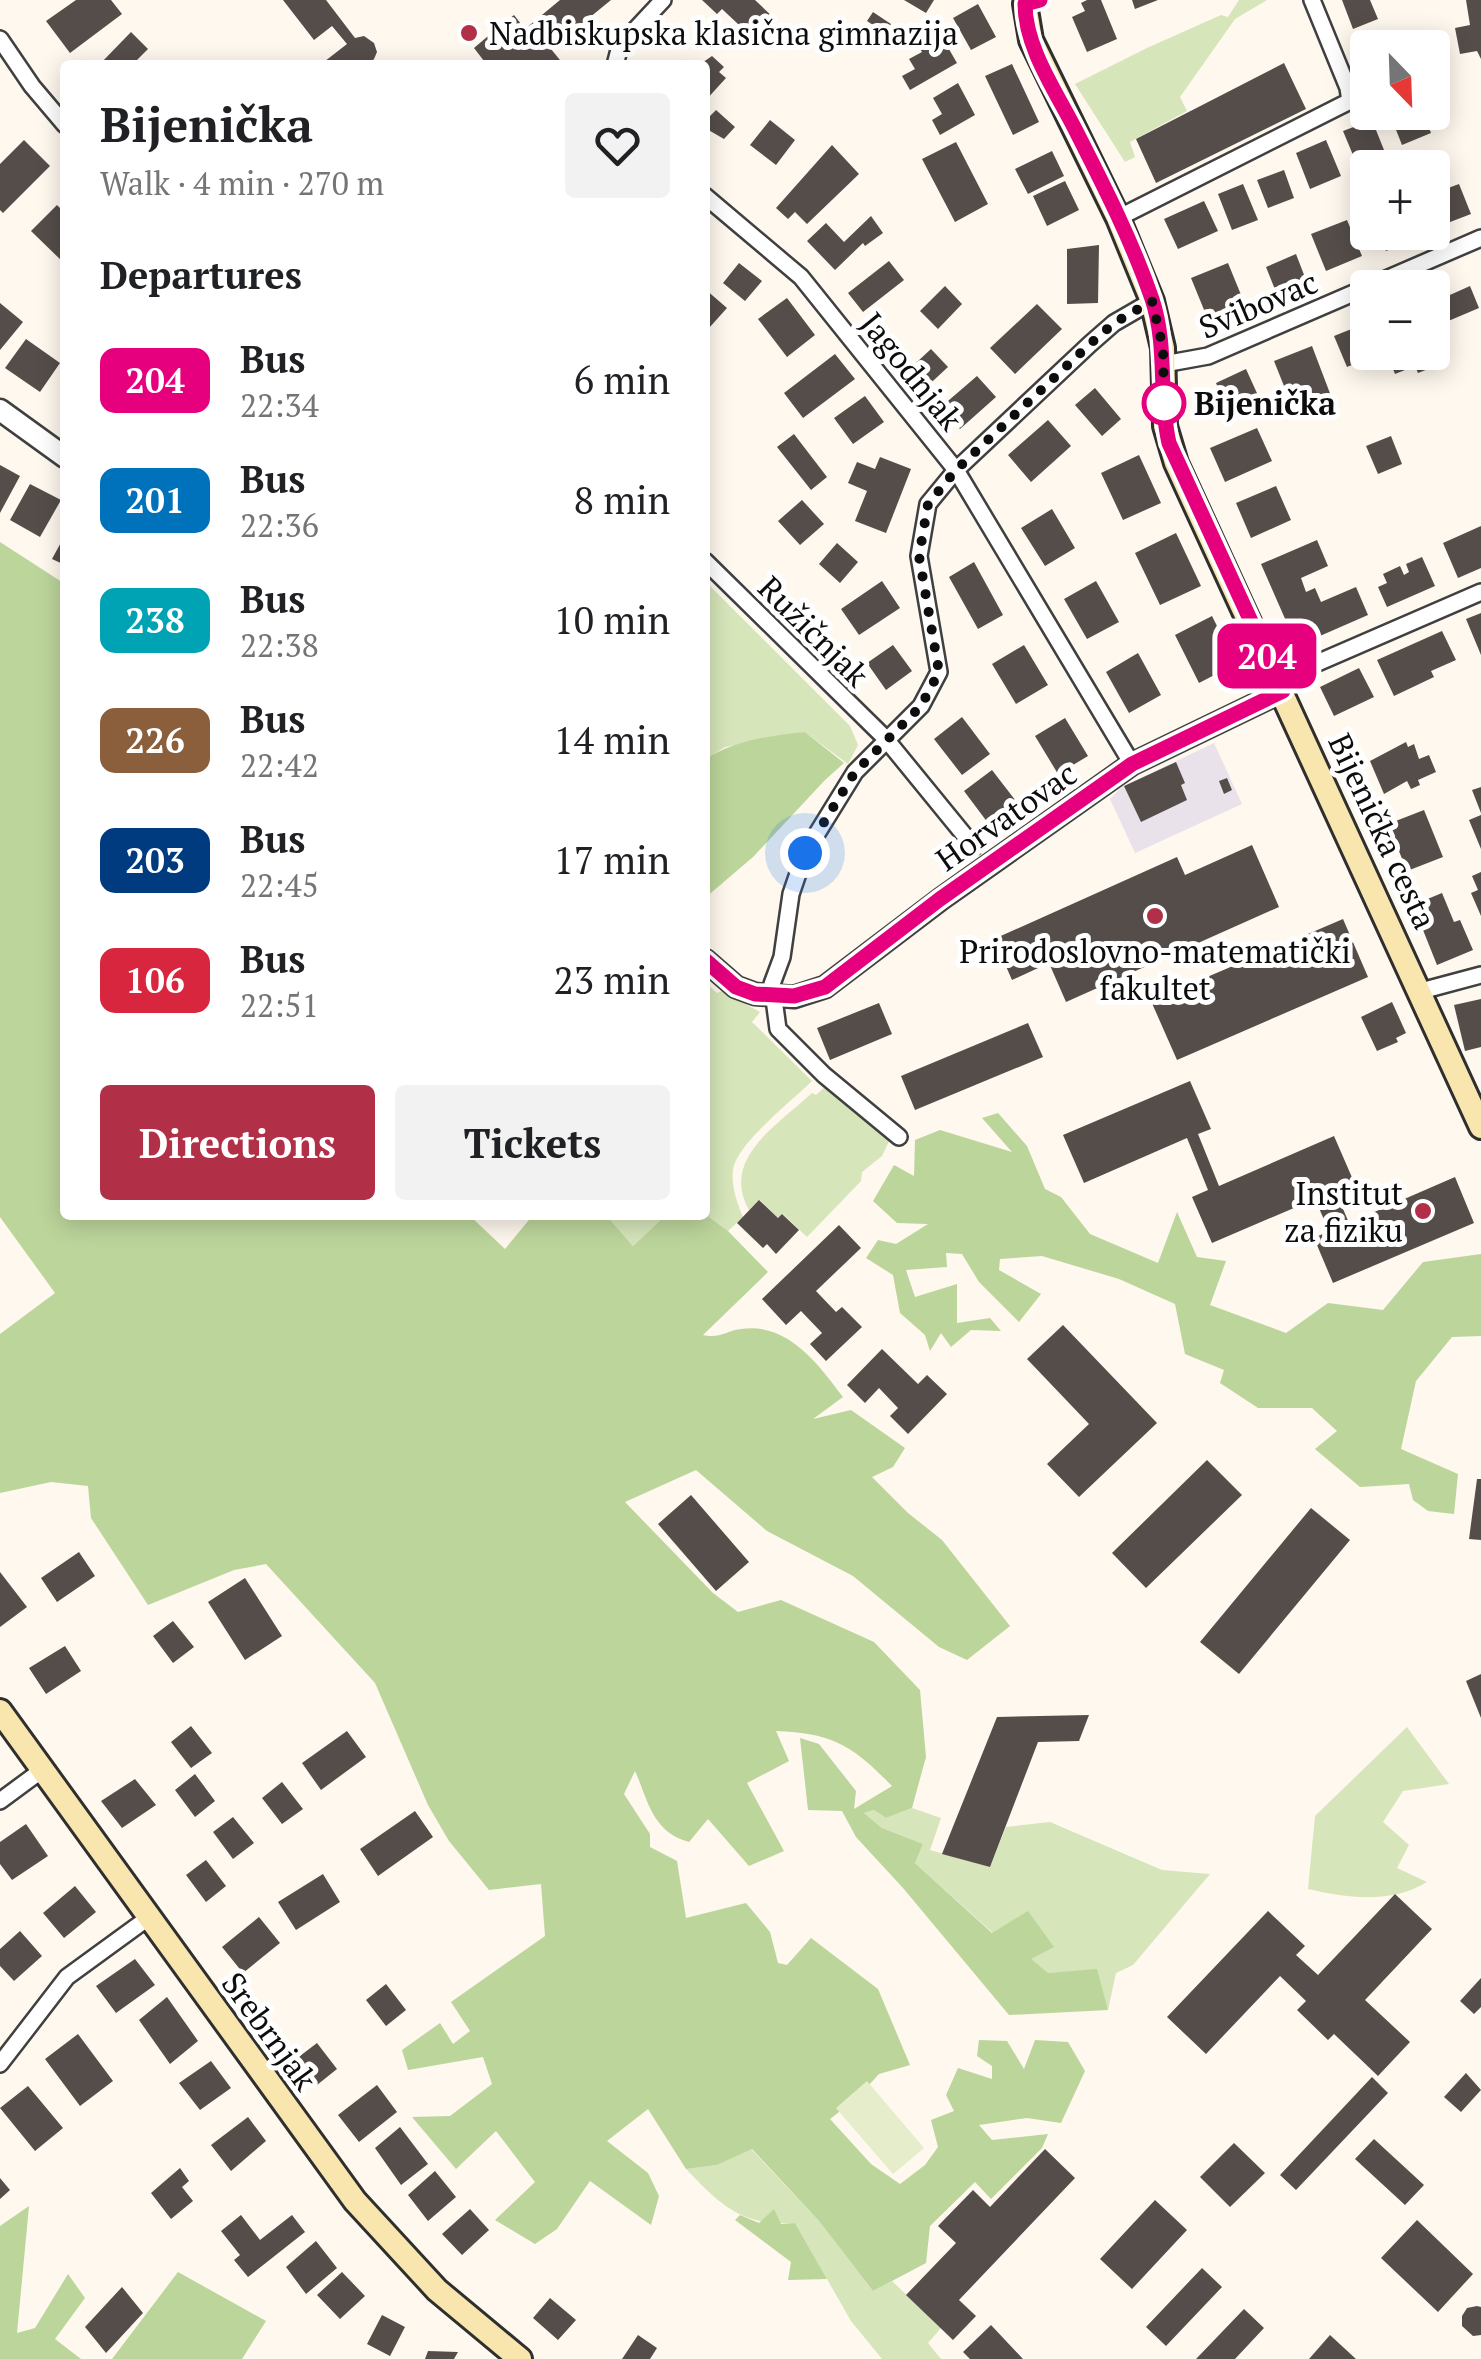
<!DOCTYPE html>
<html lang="en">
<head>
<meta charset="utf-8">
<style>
  :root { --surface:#fff; --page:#f2f2f2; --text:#202124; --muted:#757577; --accent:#b13047 }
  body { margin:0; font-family:"PT Serif",serif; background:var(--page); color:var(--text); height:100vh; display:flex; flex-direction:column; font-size:38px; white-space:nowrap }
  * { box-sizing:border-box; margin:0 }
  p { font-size:32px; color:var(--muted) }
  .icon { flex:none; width:55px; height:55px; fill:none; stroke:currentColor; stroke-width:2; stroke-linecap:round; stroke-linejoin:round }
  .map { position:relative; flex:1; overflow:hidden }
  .sheet { position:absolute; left:60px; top:60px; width:650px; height:1160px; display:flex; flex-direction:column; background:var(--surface); border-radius:10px; box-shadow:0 5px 25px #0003 }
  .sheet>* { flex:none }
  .badge { padding:0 20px; border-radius:15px; font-size:35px; line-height:65px }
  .needle { width:65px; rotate:157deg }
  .tools { position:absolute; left:1350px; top:30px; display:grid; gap:20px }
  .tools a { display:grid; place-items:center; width:100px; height:100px; border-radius:10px; background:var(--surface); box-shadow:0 5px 25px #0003; font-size:50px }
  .you { position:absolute; width:50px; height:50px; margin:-25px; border:8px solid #fff; border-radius:50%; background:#1a73e8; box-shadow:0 0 0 15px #1a73e833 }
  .map>.badge { position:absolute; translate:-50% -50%; box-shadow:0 0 0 5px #fff }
  h2 { padding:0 40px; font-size:38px; line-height:90px }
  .round { display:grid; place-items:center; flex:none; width:105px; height:105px; border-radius:10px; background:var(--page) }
  .headline { display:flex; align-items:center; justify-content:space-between; height:170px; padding:0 40px }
  h1 { font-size:48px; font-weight:600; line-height:75px }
  .cta { display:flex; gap:20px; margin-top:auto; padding:20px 40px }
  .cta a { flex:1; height:115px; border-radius:10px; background:var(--accent); color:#fff; font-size:40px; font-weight:600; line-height:115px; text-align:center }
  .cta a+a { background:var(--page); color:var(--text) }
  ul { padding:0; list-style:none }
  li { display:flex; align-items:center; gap:30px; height:120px; padding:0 40px }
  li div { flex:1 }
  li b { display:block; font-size:38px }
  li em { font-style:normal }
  li .badge { min-width:110px; font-weight:700; text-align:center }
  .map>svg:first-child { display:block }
  .industrial { fill:#e9e2eb }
  .green { fill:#d6e5ba }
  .forest { fill:#bcd59b }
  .pitch { fill:#e6edcb }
  .building { fill:#544d4a }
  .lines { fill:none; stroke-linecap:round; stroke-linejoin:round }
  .minor-casing { stroke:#404040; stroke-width:20 }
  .tertiary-casing { stroke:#404040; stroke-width:25 }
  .secondary-casing { stroke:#2f2f2f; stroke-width:28 }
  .minor { stroke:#fff; stroke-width:15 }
  .tertiary { stroke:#fff; stroke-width:20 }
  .secondary { stroke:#f8e6ae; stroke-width:22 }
  .line-casing { stroke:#fff; stroke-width:22 }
  .line { stroke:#e6007e; stroke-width:15 }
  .walk { stroke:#0d0d0d; stroke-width:10; stroke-dasharray:0 18 }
  .poi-dot { fill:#b13047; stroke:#fff; stroke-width:4 }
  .stop-dot { fill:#fff; stroke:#e6007e; stroke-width:5 }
  .labels { text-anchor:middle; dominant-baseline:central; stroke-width:10; stroke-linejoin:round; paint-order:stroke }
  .poi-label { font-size:32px; fill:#0d0d0d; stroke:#fff; text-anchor:start }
  .street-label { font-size:32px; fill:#0d0d0d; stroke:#fff }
  .stop-label { font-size:32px; font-weight:bold; fill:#0d0d0d; stroke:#fff; text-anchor:start }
</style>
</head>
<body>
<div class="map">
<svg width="1481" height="2359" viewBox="0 0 1481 2359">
  <rect width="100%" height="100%" fill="#fef8ee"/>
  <path class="industrial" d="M1214 743 1242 804 1135 853 1110 799 1122 787Z"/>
  <path class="green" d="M1239 0H1267L1235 19 1180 97 1187 111 1130 142 1135 157 1125 162 1075 84 1147 48 1221 15 1228 17Z
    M705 581 850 726 858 745 848 764 805 732 725 747 705 759Z
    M705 982 717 993 722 991 760 1012 752 1022 812 1081C792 1101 737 1143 733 1170 731 1185 737 1203 743 1217L728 1231 705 1214Z
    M826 1086 890 1139 882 1156 862 1172 861 1181 807 1237 783 1214 778 1218 760 1200 749 1210C720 1158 778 1125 812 1093L816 1095Z
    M606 1215H666L633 1246Z
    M1407 1727 1449 1784 1403 1791 1383 1822 1409 1845 1397 1868 1427 1882C1392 1904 1347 1898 1308 1889L1315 1816Z
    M912 1808 941 1818 930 1850 990 1867 1006 1827 1050 1822 1162 1870 1210 1874 1133 1965 1116 1973 1108 2010 1096 1970 1048 1973 993 1933 915 1863 923 1844 882 1828 864 1813 874 1810 886 1818Z
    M751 2149 819 2221 873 2291 892 2281 941 2328 928 2343 941 2359H882L851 2321 795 2223C741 2226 722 2206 686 2169L717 2165Z"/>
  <path class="forest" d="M0 542 65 584V1215H469L505 1249 533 1215H606L633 1246 666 1215 705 1214 728 1231 768 1272 703 1335C720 1339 725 1331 741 1329 788 1322 819 1365 843 1397L813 1419 851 1410 905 1448 893 1467 872 1477 908 1513 942 1540 1010 1626 967 1660 939 1647 853 1576 767 1531 696 1470 625 1502 713 1593 738 1612 781 1600 874 1642 920 1690 926 1757 912 1808 886 1818 874 1810 864 1813 882 1828 923 1844 915 1863 992 1933 1028 1911 1054 1947 1031 1959 1048 1973 1097 1969 1108 2010 1009 2015 903 1888 856 1837 842 1811 808 1810 800 1738 819 1744 856 1791 854 1809 892 1786C853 1746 833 1733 776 1731L789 1761 747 1783 784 1851 749 1866 708 1819 689 1842C652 1832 648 1800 635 1771L624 1794 650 1834V1847L677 1861 686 1918 746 1903 770 1932 778 1963 787 1965 811 1938 878 1989 910 2065 879 2074 857 2098 830 2119 871 2164 900 2184 925 2165 938 2147 931 2120 954 2111 946 2095 958 2068 992 2079V2066L977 2056 979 2040 1007 2041 1024 2069 1035 2040 1068 2042 1085 2071 1061 2123 1027 2118 979 2125 992 2140 1048 2134 1042 2148 991 2199 975 2182 930 2226 926 2263 873 2291 819 2221 752 2149 717 2165 686 2169 648 2109 607 2141 648 2173 659 2196 651 2225 590 2181 557 2229 535 2244 495 2220 535 2182 496 2131 456 2169 412 2117 450 2116 492 2084 483 2057 408 2070 402 2050 440 2023 453 2044 470 2031 451 2002 545 1936 541 1884 489 1890 449 1841 428 1805 375 1683 266 1564 234 1570 148 1605 91 1518 88 1486 51 1482 0 1493V1334L55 1293 0 1217Z
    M805 732 844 763 825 780 753 857 705 898V759C737 740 768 736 805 732Z
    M998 1113 1027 1146 1045 1189 1061 1197 1090 1234 1158 1263 1177 1212 1197 1257 1226 1261 1210 1305 1286 1333 1328 1303 1383 1310 1423 1262 1481 1254V1336L1452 1337 1416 1381 1401 1449 1458 1474 1454 1514 1428 1511 1413 1500 1409 1484 1360 1487 1315 1449 1337 1431 1312 1408H1258L1220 1383 1224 1370 1185 1354 1175 1304 1119 1279 1042 1256 1000 1259 999 1270 1041 1294 1019 1322 979 1282 962 1254 946 1253 947 1267 906 1270 915 1297 957 1284V1323L990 1318 1001 1331 971 1330 951 1347 941 1333 930 1351 925 1335 900 1313 893 1275 866 1258 878 1240 896 1244 928 1224 897 1223 873 1201 894 1165 914 1176 915 1140 940 1130 1012 1152 982 1118Z
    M29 2206 17 2333 35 2328 68 2274 85 2298 55 2339 81 2359H0V2226Z
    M774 2209 781 2224 795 2223 827 2279 788 2280 791 2262 735 2220 740 2215 759 2223Z
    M178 2272 266 2321 242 2359H112Z"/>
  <path class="pitch" d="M867 2081 924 2148 893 2174 836 2108Z"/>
  <path class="building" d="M76 0H111L122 14 70 53 46 21Z
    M283 0H326L355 38 364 36 374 43 377 52 374 59 368 65H320L347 44 332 26 314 40Z
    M560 0H611L551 49 564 65H480L484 61 474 48 494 31 514 15 525 29Z
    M702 0H755L774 18 754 39 722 9 717 14Z
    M904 0H934L926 13Z
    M1087 0H1101L1117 39 1087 52 1072 17 1085 11 1081 3Z
    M1132 0H1158L1135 9Z
    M1342 0H1370L1378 19 1353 29Z
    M1466 0H1481V59L1477 51 1460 54 1455 28 1470 25Z
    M978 4 996 37 971 50 953 18Z
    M873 12 891 24 885 33 867 21Z
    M131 32 148 49 132 65H99Z
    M939 32 957 63 910 90 902 76 915 69 909 59 922 52 917 44Z
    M712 56 724 67 719 72 726 78 705 101V65H699Z
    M1284 63 1306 109 1156 183 1136 139Z
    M1012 64 1039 122 1013 135 985 76Z
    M958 83 975 115 940 135 932 120 942 114 933 98Z
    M716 110 735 127 724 139 705 128V112L710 116Z
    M1389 112H1423L1431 133 1402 145Z
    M770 120 795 140 776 165 750 145Z
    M1372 120 1386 155 1358 167 1343 131Z
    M24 140 50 166 3 213 0 210V164Z
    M1326 140 1341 176 1310 189 1296 153Z
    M956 142 988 204 955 222 922 159Z
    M832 145 859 174 807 224 795 212 788 219 776 208Z
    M1052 151 1064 176 1028 194 1015 169Z
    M1284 170 1294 198 1268 208 1257 180Z
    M1065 181 1079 210 1047 226 1033 196Z
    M1243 184 1258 220 1232 230 1218 194Z
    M1459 184 1471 214 1437 227 1432 216V194Z
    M1204 201 1218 231 1178 249 1164 219Z
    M57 205 65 213V264L31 231Z
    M871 216 883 233 865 246 863 243 835 270 807 241 826 223 844 242Z
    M1347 220 1362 256 1326 271 1311 234Z
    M1379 232H1421L1423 236 1386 251Z
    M1099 245 1098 303 1067 304V249Z
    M1296 254 1306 280 1276 292 1266 267Z
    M889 261 904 280 863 312 848 293Z
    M739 263 762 281 745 301 723 283Z
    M1228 263 1246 307 1209 322 1191 278Z
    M945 286 962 304 938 329 920 311Z
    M1470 286 1479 308 1446 322 1449 332 1436 337 1446 362 1418 373 1415 366 1395 374 1388 356 1378 360 1376 355 1347 367 1334 336 1364 324 1368 329V352H1432V303Z
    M705 289 727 308 709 328 705 325Z
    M787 298 815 335 787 357 758 319Z
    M0 303 23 322 0 350Z
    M1037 304 1062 329 1015 374 990 348Z
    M26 339 60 363 40 392 5 368Z
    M1312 346 1331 396 1294 411 1274 361Z
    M931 349 948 367 921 392 904 374Z
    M835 354 855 379 803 418 784 393Z
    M1246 369 1261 402 1230 415 1216 383Z
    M977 376 996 397 960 429 941 407Z
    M1095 388 1121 419 1102 436 1075 405Z
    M865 396 884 422 853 444 834 418Z
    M1048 420 1071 446 1031 482 1008 455Z
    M1257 428 1272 461 1225 482 1210 448Z
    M794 434 827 477 811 490 777 447Z
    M1391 436 1402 464 1378 474 1366 446Z
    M1139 455 1161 503 1123 520 1101 473Z
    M880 457 911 469 886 533 855 521 867 491 848 483 857 462 875 469Z
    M0 465 20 476 0 513Z
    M30 484 61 500 40 537 10 520Z
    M1276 486 1291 520 1251 538 1236 503Z
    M802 500 824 524 800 545 778 521Z
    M1052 509 1075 548 1045 566 1021 528Z
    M1481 526V568L1458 578 1443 543Z
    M1176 533 1201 586 1160 605 1135 553Z
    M65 535V565L52 559Z
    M1317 540 1328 566 1301 578 1306 592 1315 588 1321 602 1356 587 1368 615 1297 646 1261 564Z
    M837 543 858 562 840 583 819 564Z
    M1422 557 1435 586 1387 607 1378 587 1387 583 1383 574 1400 566 1404 575 1409 572 1406 564Z
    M974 562 1003 615 978 629 949 577Z
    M882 581 900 608 859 635 841 609Z
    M1096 581 1119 622 1087 639 1064 599Z
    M1481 613V655L1466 619Z
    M1212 616 1236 664 1249 658 1258 677 1237 687 1228 668 1199 683 1175 635Z
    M1442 631 1456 660 1431 671 1434 677 1394 696 1377 660Z
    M893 645 912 671 886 690 867 663Z
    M1024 645 1048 685 1016 704 992 664Z
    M1138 653 1161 695 1129 713 1106 672Z
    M1359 668 1374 697 1334 716 1320 687Z
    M962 717 990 754 962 775 934 739Z
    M1065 718 1088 756 1058 774 1035 736Z
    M1406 742 1408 747 1414 744 1419 759 1429 755 1436 772 1418 780 1420 785 1411 789 1407 781 1384 794 1370 761Z
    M1176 762 1185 783 1181 785 1187 800 1141 822 1124 786Z
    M992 770 1019 805 991 827 964 791Z
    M1227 778 1232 790 1224 794 1219 781Z
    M1481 787V813L1472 790Z
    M1424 810 1443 857 1407 871 1388 824Z
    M1481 815V849L1469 820Z
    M1252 845 1279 907 1066 1002 1049 963 1012 980 994 939 1177 857 1185 875Z
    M1481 872V916L1471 893 1478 890 1472 876Z
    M1442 893 1454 922 1460 920 1473 950 1437 965 1413 905Z
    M1343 919 1368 977 1177 1060 1151 1001Z
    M1481 999V1047L1465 1051 1454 1005Z
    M1392 1002 1406 1033 1396 1038 1398 1042 1377 1051 1361 1017Z
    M879 1003 892 1034 830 1060 817 1028Z
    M1028 1023 1043 1057 915 1110 901 1076Z
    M1190 1081 1211 1129 1198 1134 1219 1186 1334 1136 1354 1182 1335 1190 1349 1223 1455 1177 1474 1223 1333 1283 1314 1238 1329 1231 1315 1199 1212 1243 1192 1197 1208 1190 1187 1138 1084 1183 1063 1135Z
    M759 1200 778 1218 782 1214 799 1230 776 1254 767 1244 763 1248 737 1223Z
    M839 1225 861 1248 816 1291 836 1312 842 1307 862 1327 826 1361 810 1344 822 1333 801 1311 786 1325 762 1299Z
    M1063 1325 1157 1423 1079 1497 1047 1464 1089 1424 1027 1359Z
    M882 1349 918 1384 927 1375 947 1394 908 1434 890 1416 898 1408 879 1388 865 1403 847 1385Z
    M1207 1460 1242 1495 1146 1588 1112 1553Z
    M1477 1479H1481V1540L1469 1539Z
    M691 1495 749 1562 716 1591 658 1524Z
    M1311 1508 1350 1540 1239 1674 1200 1642Z
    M79 1552 95 1576 57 1602 41 1578Z
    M0 1572 27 1607 0 1627Z
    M245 1578 282 1636 245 1660 208 1602Z
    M173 1621 194 1647 173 1663 153 1636Z
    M65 1646 81 1671 46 1694 29 1668Z
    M1481 1674V1718L1466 1681Z
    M1089 1715 1079 1741 1038 1742 990 1867 942 1854 997 1717Z
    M191 1726 212 1753 191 1768 171 1742Z
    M347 1731 366 1757 321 1790 302 1763Z
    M195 1774 215 1801 195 1817 175 1790Z
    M135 1779 156 1805 122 1828 101 1801Z
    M282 1782 303 1809 282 1824 262 1798Z
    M415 1811 433 1837 378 1876 360 1849Z
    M233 1817 254 1843 233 1859 213 1832Z
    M26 1824 48 1856 12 1880 0 1864V1842Z
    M206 1860 226 1886 206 1902 186 1875Z
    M323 1874 340 1902 296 1930 278 1902Z
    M75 1886 96 1912 64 1938 43 1913Z
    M1395 1894 1432 1929 1365 2000 1410 2042 1378 2076 1334 2034 1328 2040 1297 2010 1306 2001 1280 1976 1206 2054 1167 2017 1268 1911 1305 1946 1296 1955 1318 1975Z
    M259 1917 280 1943 243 1973 222 1947Z
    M20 1931 42 1956 14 1981 0 1966V1949Z
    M135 1959 155 1985 116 2013 96 1986Z
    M1481 1978V2007L1474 2014 1460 2001Z
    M386 1984 406 2010 386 2026 366 2000Z
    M167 1997 198 2041 170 2064 139 2020Z
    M78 2034 113 2081 80 2106 45 2059Z
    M317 2043 337 2069 317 2085 296 2059Z
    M211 2061 231 2088 200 2110 179 2083Z
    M1466 2073 1481 2090 1461 2112 1444 2097Z
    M1372 2077 1388 2093 1296 2190 1280 2175Z
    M377 2085 397 2112 359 2142 338 2115Z
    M28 2086 63 2128 35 2151 0 2108Z
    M248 2117 266 2141 231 2171 211 2145Z
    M400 2127 428 2164 401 2185 375 2148Z
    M1374 2139 1424 2185 1405 2205 1355 2159Z
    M1234 2143 1265 2173 1230 2207 1200 2177Z
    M1045 2149 1075 2178 959 2300 976 2316 953 2340 906 2295 956 2243 938 2226 973 2190 990 2207Z
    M180 2168 189 2181 182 2187 193 2201 171 2219 151 2193Z
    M435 2171 456 2197 428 2221 408 2195Z
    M0 2178 10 2190 0 2199Z
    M1155 2200 1187 2230 1132 2289 1100 2259Z
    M470 2209 489 2230 462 2255 442 2234Z
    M241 2215 260 2240 292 2215 305 2232 248 2277 234 2260 240 2255 221 2231Z
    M1417 2220 1473 2274 1438 2312 1381 2258Z
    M316 2241 337 2268 306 2294 286 2267Z
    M1202 2268 1222 2287 1166 2346 1146 2327Z
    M342 2272 365 2296 340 2319 317 2295Z
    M122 2287 143 2313 106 2353 85 2327Z
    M550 2298 576 2320 558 2340 533 2318Z
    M1477 2306 1481 2307V2335L1473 2336 1462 2326V2316L1467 2308Z
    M1244 2309 1264 2328 1235 2359H1196Z
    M382 2315 405 2327 390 2356 367 2344Z
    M991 2325 1023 2359H970L963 2352Z
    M638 2335 657 2348 650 2359H622Z
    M1330 2335 1356 2359H1309Z
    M428 2351 458 2352 454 2359H425Z"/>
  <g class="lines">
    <g class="minor-casing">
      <path id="minor" d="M0 39 32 86 65 125
        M615 65 620 46 663 0
        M705 196 801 277 956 470 1132 764
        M1118 218 1350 101 1348 88 1312 0
        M1164 364 1208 356 1481 238
        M705 561 885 738 974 847
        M1278 680 1481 592
        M1421 991 1481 975
        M899 1137 824 1075 778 1029 772 984 782 957 791 894 805 853 855 772 921 706 939 672 919 556 928 504 956 470 1090 344 1114 323 1152 301
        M0 1801 42 1770
        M0 2064 67 1977 148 1918"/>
    </g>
    <g class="tertiary-casing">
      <path id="tertiary" d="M0 410 65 457
        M705 960 736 987 755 994 794 997 825 987 941 899 1132 764 1283 691"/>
    </g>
    <g class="secondary-casing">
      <path id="secondary" d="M1025 4 1031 40 1118 218 1152 301 1163 348 1165 426 1176 463 1481 1127
        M0 1711 355 2201 437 2290 520 2359"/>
    </g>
    <use href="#minor" class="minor"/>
    <use href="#tertiary" class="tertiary"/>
    <use href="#secondary" class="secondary"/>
  </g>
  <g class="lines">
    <g class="line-casing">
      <path id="line" d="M705 960 736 987 755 994 794 996 825 987 940 899 1132 764 1283 691 1169 443C1158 395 1168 347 1152 299 1132 241 1104 186 1076 131 1057 93 1025 48 1025 4L1040 0"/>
    </g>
    <use href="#line" class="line"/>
    <path class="walk" d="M805 853 855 772 921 706 939 672 919 556 928 504 956 470 1090 344 1114 323 1152 301 1163 348 1164 403"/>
  </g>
  <g class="poi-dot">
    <circle cx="469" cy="33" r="10"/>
    <circle cx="1155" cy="916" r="10"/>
    <circle cx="1423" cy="1211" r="10"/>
  </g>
  <circle class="stop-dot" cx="1164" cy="403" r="20"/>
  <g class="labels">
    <g class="poi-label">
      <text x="489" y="33">Nadbiskupska klasična gimnazija</text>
      <text x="1155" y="951" text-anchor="middle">Prirodoslovno-matematički<tspan x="1155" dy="37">fakultet</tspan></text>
      <text x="1403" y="1193" text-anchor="end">Institut<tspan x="1403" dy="37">za fiziku</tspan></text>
    </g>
    <g class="street-label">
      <text transform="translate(1258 304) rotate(-23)">Svibovac</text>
      <text transform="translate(912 371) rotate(51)">Jagodnjak</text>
      <text transform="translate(814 631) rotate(45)">Ružičnjak</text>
      <text transform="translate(1006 816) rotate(-35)">Horvatovac</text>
      <text transform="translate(1383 831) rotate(65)">Bijenička cesta</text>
      <text transform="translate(270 2031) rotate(54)">Srebrnjak</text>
    </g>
    <g class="stop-label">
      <text x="1194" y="403">Bijenička</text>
    </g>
  </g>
</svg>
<div class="tools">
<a><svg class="needle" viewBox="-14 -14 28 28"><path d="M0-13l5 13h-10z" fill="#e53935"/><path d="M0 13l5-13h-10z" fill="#757577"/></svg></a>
<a>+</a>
<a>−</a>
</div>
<div class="you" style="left:805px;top:853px"></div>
<b class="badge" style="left:1267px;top:656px;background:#e6007e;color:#fff">204</b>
<section class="sheet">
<div class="headline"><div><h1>Bijenička</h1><p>Walk · 4 min · 270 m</p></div><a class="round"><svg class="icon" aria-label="heart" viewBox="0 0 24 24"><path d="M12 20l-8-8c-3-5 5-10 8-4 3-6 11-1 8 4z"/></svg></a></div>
<h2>Departures</h2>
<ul>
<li><span class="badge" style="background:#e6007e;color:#fff">204</span><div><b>Bus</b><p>22:34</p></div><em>6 min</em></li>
<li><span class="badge" style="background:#0072bc;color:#fff">201</span><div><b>Bus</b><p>22:36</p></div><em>8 min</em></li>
<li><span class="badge" style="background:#00a3b4;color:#fff">238</span><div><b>Bus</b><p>22:38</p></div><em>10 min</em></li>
<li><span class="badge" style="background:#8b5e3c;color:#fff">226</span><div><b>Bus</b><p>22:42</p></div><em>14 min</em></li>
<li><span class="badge" style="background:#003b80;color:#fff">203</span><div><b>Bus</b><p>22:45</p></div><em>17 min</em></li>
<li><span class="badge" style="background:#d7263d;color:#fff">106</span><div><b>Bus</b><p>22:51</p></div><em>23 min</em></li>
</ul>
<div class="cta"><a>Directions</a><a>Tickets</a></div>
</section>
</div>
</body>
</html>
